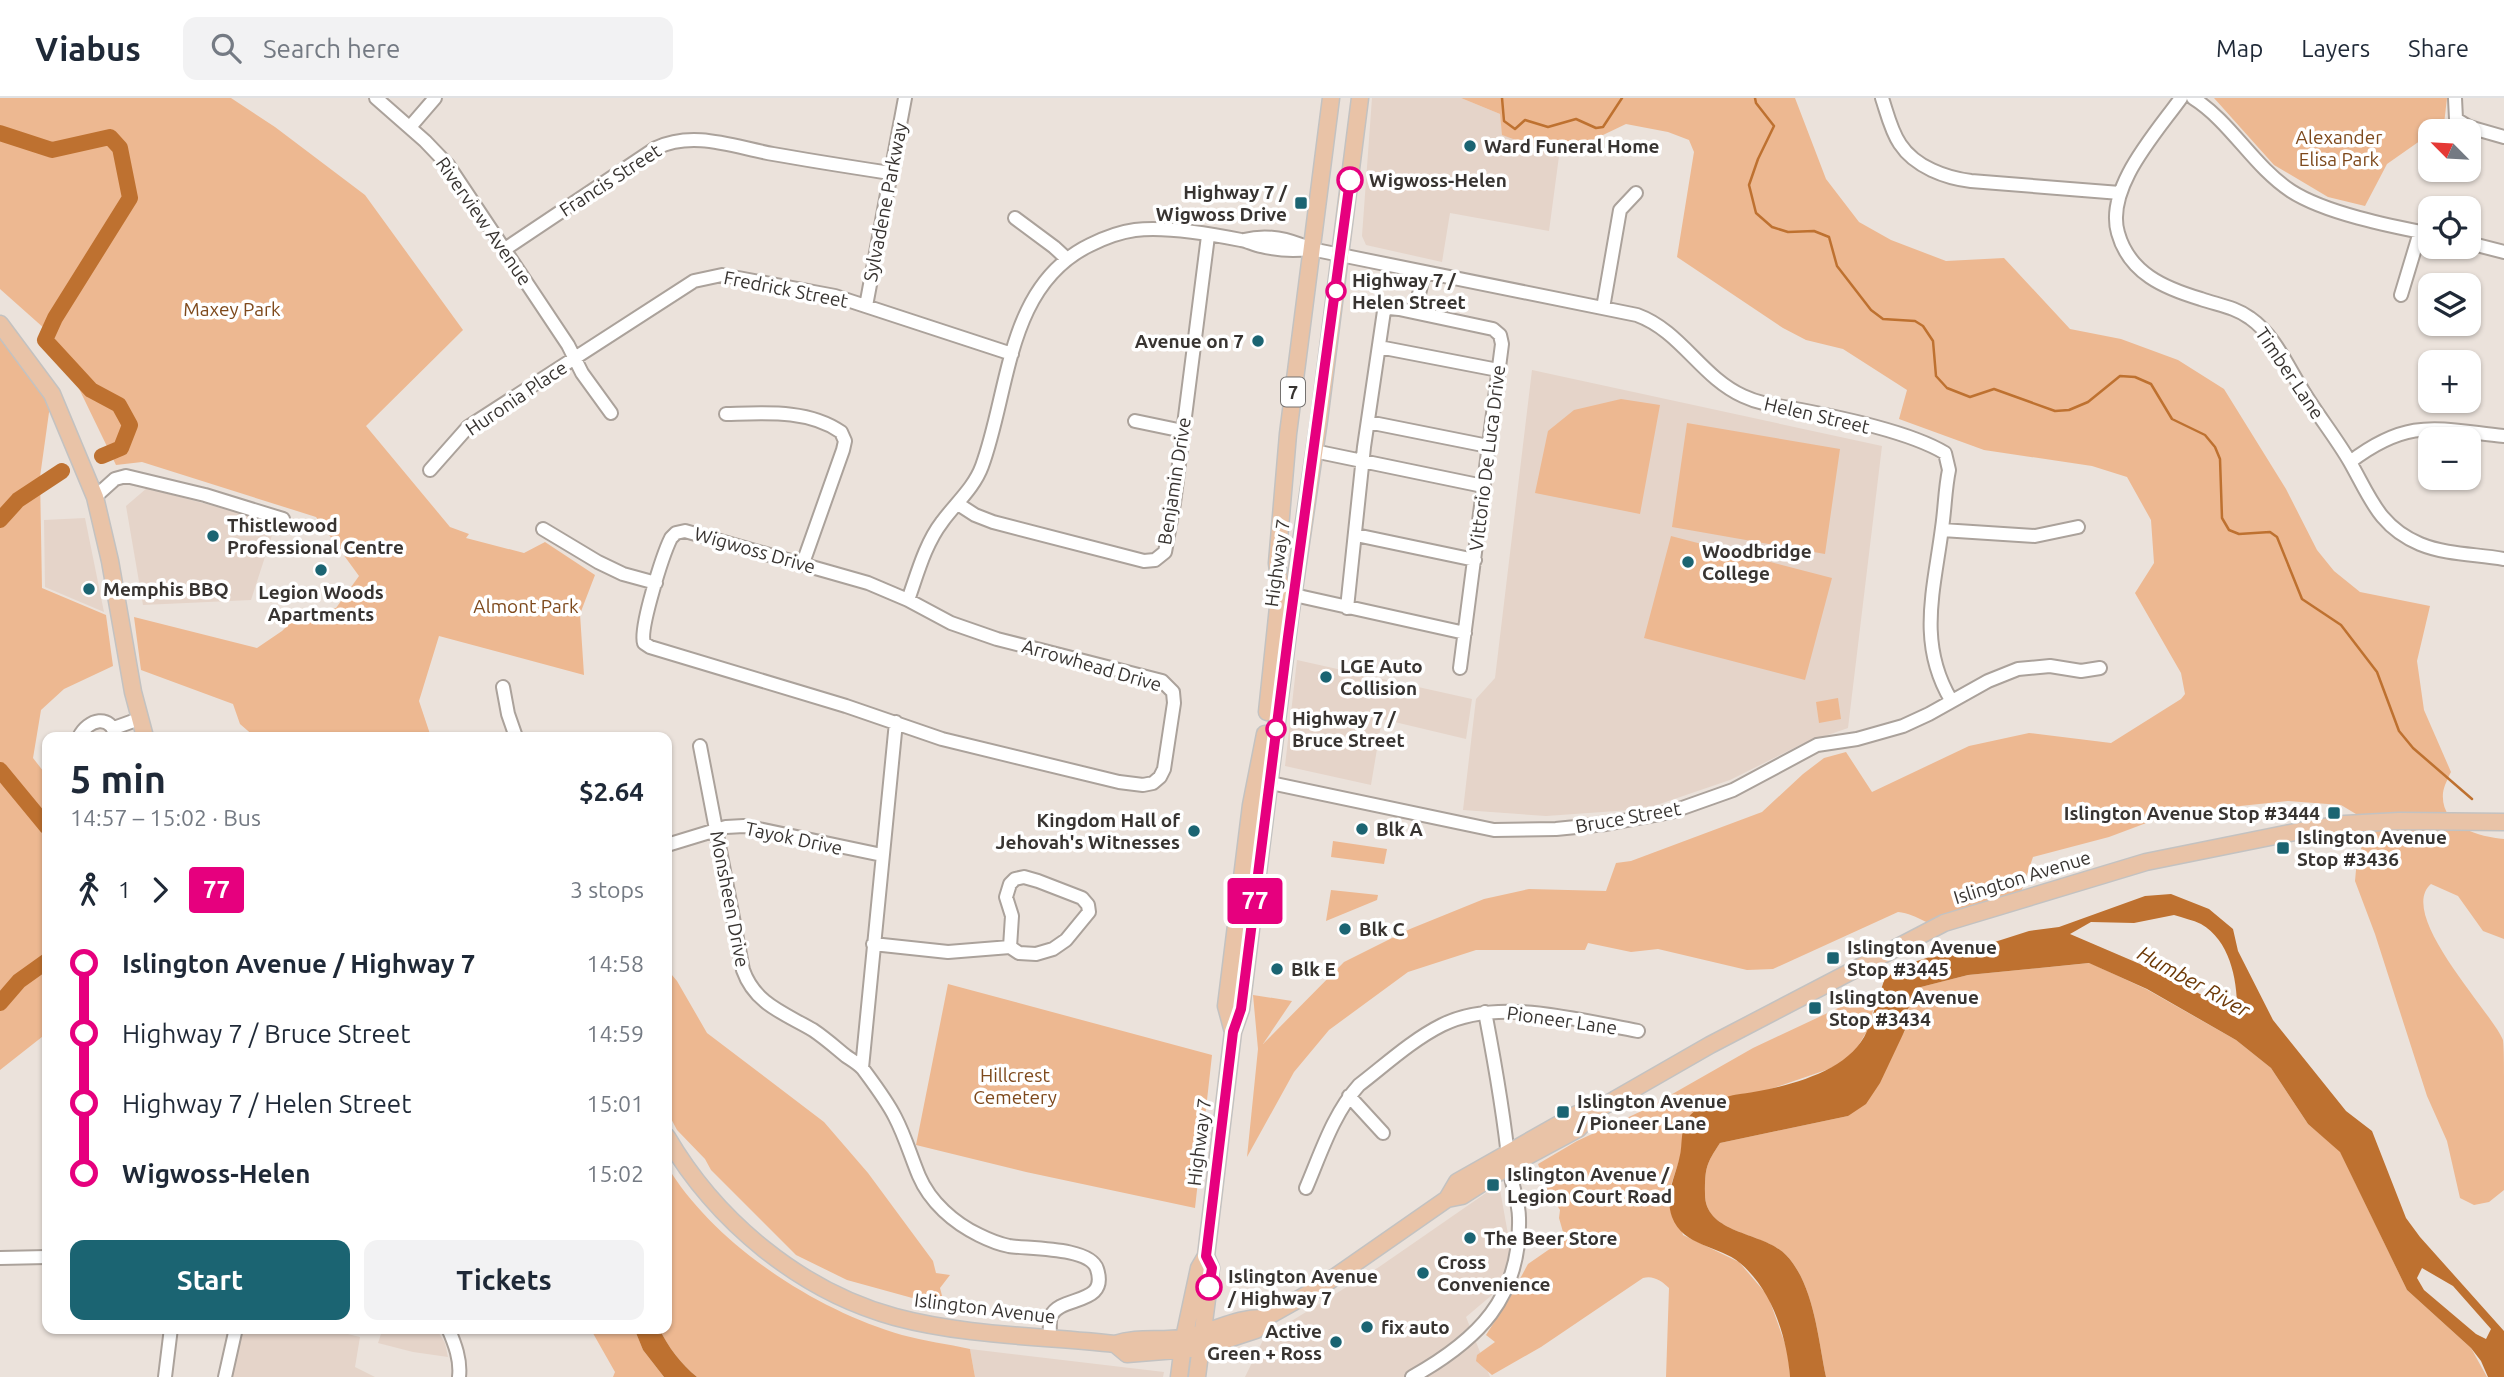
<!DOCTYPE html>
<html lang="en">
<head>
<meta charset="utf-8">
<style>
  :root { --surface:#fff; --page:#f2f2f3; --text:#1f2937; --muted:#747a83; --line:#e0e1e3; --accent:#1b6472 }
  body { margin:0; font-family:Ubuntu,sans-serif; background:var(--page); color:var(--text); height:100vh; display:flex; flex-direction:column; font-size:26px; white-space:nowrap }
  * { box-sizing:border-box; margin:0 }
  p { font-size:23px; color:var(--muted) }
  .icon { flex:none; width:38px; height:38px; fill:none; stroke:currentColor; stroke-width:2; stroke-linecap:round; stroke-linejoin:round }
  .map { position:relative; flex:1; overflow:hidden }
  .panel { position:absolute; left:42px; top:634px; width:630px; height:602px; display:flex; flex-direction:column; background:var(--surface); border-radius:14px; box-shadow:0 2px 5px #0004 }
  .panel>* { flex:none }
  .badge { padding:0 14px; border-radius:5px; font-size:24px; line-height:46px }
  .needle { width:46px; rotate:294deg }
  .controls { position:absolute; left:2418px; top:21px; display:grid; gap:14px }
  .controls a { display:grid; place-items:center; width:63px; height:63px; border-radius:14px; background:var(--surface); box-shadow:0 2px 5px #0004; font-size:35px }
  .map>.badge { position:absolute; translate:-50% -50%; box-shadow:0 0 0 4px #fff }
  .legs { display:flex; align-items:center; gap:10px; height:77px; padding:0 28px; font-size:23px }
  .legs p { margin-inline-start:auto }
  .summary { display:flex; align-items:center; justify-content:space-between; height:119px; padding:0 28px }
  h1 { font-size:38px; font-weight:700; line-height:52px }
  .primary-button { display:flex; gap:14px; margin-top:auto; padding:14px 28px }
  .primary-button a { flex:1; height:80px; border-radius:14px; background:var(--accent); color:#fff; font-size:28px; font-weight:700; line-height:80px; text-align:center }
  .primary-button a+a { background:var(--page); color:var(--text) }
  ul { padding:0 28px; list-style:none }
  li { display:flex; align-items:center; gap:24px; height:70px; font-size:26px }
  li i { display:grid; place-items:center; width:10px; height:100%; margin:0 9px; background:currentColor }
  li i::after { content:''; width:18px; height:18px; margin:-9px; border:5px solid; border-radius:50%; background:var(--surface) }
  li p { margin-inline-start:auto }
  li:first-child i { background:linear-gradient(#0000 50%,currentColor 0) }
  li:last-child i { background:linear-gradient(currentColor 50%,#0000 0) }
  header { display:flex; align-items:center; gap:42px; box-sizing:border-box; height:98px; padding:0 35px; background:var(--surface); border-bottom:2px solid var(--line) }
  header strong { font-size:33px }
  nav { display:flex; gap:38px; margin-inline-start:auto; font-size:24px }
  .search { width:490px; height:63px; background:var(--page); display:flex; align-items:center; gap:18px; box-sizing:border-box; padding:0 24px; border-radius:14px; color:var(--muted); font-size:26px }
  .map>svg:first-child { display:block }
  .built { fill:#e5d4c9 }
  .green { fill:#edb891 }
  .water { fill:#be7130; fill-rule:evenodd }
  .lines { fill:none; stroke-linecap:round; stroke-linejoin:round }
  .stream { stroke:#be7130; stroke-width:2.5 }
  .river { stroke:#be7130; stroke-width:16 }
  .minor-casing { stroke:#aba29b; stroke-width:16 }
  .major-casing { stroke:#c3c2c1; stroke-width:19 }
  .minor { stroke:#fff; stroke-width:12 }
  .major { stroke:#e9c3a7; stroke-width:16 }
  .line-1-casing { stroke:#fff; stroke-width:16 }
  .line-1 { stroke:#e6007e; stroke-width:10 }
  .poi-dot { fill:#1b6472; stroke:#fff; stroke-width:2.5 }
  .stop-1-dot { fill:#fff; stroke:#e6007e; stroke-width:3.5 }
  .labels { text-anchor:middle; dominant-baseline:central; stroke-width:7; stroke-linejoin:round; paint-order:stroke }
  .shield { fill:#fff; stroke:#74716f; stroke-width:2 }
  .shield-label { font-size:18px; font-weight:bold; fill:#383431 }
  .park-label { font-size:19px; fill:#7e491c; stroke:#fff }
  .poi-label { font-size:19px; font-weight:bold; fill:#383431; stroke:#fff; text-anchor:start }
  .street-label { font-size:19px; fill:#383431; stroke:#fff }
  .stop-label { font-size:19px; font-weight:bold; fill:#383431; stroke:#fff; text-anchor:start }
  .water-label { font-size:21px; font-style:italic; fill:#6d3907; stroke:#fff }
</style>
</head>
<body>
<header>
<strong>Viabus</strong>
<div class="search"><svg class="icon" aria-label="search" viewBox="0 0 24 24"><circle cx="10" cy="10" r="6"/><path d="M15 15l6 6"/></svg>Search here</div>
<nav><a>Map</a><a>Layers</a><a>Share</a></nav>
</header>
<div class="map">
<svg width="2504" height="1279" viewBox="0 0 2504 1279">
  <rect width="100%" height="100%" fill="#ebe2db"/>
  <path class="built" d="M1372 0H1461L1500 16 1503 37 1559 58 1549 133 1450 115 1442 164 1366 147 1362 138Z
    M1532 272 1882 348 1848 630 1802 646 1730 682 1645 711 1546 718 1463 712 1476 601 1495 580Z
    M147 390 276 425 251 502 143 507 126 408Z
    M85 420 104 514 45 489 44 422Z
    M1297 562 1472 601 1466 641 1382 621 1371 687 1285 668Z
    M1499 1086 1511 1153 1499 1191 1466 1219 1490 1279H1245L1264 1240 1379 1169Z
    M244 1230H323L360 1239 355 1269 375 1279H231Z
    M383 1230 437 1232 445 1245 448 1259 413 1254 378 1245Z
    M970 1251 1164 1274 1163 1279H975Z"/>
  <path class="green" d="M0 0H231L275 29 365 97 463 232 366 328 450 429 469 436 466 440 524 455 545 444 595 477 580 516 584 577 439 538 419 603 431 639H255L240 626 233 606 141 572 134 519 257 550 282 533 292 523 336 510 359 478 316 419 142 364 116 367 54 239 0 191Z
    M1461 0H1795L1826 81 1859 124 1891 142 1946 163 2004 160 2070 231 2121 241 2178 262 2224 291 2286 391 2317 452 2334 473 2360 494 2430 508 2417 563 2424 612 2451 674C2448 680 2444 688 2443 695 2440 728 2478 739 2504 741V841L2483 833 2458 798 2431 786C2396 816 2491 913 2503 942 2504 952 2504 969 2504 979 2504 1017 2504 1054 2504 1092L2489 1104 2474 1107 2460 1100 2447 1043 2427 998 2375 836 2355 783 2357 761 2371 725 2341 707 2288 703 2173 715 2109 739 2033 759 2020 797 1953 831C1932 832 1919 816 1898 814L1773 871 1747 872 1658 851 1631 854 1588 845 1585 852H1476L1408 874 1329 932 1294 974 1247 1059 1258 951 1253 897 1292 903 1263 946 1344 864 1410 831 1484 801 1529 791 1606 793 1616 765 1631 763 1762 714 1803 676 1824 660 1846 654 1872 694 1969 648 2029 635 2111 645 2181 601 2185 596 2181 575 2135 495 2154 465 2151 422 2127 379 2092 368 1984 352 1899 321 1907 292 1843 251 1806 242 1783 230 1677 159 1694 54 1689 42 1668 34 1626 26 1559 58 1502 37 1500 16Z
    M2214 0H2447L2444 26 2387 66 2365 108 2328 99 2274 67Z
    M0 235 51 300 40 379 42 490 106 517 113 568 64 591 41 612 33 660 47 678V935L0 972Z
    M1621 301 1660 307 1640 416 1535 395 1548 333 1574 312Z
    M1687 325 1840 351 1825 456 1672 429Z
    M1671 438 1832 480 1805 582 1644 540Z
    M1838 600 1841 621 1819 625 1816 604Z
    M1333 743 1387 751 1384 766 1331 759Z
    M1331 792 1378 797 1377 802 1326 823Z
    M2090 865 2146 891 2236 942 2271 970 2308 1026 2340 1053 2407 1192 2471 1250 2487 1279H1826C1818 1241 1814 1186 1786 1157 1762 1133 1704 1137 1705 1095 1705 1070 1706 1066 1720 1045L1848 1018 1905 933 1908 911 1917 890 1968 877Z
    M667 871 677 883 707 935 824 1024 868 1075 933 1163 936 1175 950 1177 940 1190 945 1209 847 1182 796 1157 711 1072 705 1061 677 1032 667 1013Z
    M948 886 1212 957 1195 1110 1026 1074 916 1047Z
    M1877 899 1867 933 1854 955 1842 964 1829 971 1765 993 1735 997 1685 1025 1680 1060 1670 1090 1683 1137 1739 1164 1768 1198 1788 1254 1790 1279H1666L1669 1190C1662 1183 1653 1177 1643 1180L1541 1249 1492 1277 1476 1263 1477 1257 1495 1244 1486 1237 1509 1201 1528 1166 1554 1148 1563 1134 1559 1120 1560 1112 1548 1093 1538 1066 1577 1043 1646 1011 1753 950 1851 904Z
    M667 1068C714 1146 815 1212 902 1237 924 1243 948 1246 970 1251L975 1279H697C681 1266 668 1249 659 1230H667Z
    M590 1230H634L643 1252 664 1279H613L615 1274Z"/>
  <path class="water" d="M2171 796 2209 811 2233 831 2238 853 2273 922 2346 1013 2372 1033 2406 1120 2420 1139 2504 1233V1279H2488L2481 1263 2471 1250 2407 1192 2340 1054 2308 1026 2271 970 2236 942 2147 891 2089 865 1968 877 1917 890 1908 911 1905 932 1880 985 1866 1006 1848 1018 1720 1045C1706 1066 1705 1070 1705 1095 1704 1137 1763 1133 1786 1157 1814 1186 1818 1241 1826 1279H1790C1787 1239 1772 1192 1740 1165 1719 1147 1683 1149 1672 1119 1664 1097 1676 1078 1680 1057 1682 1048 1681 1034 1685 1025 1693 1007 1722 999 1740 996 1781 990 1849 976 1867 933 1875 913 1880 892 1888 872L1930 859 1954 857 2029 833 2059 829 2145 798ZM2174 817C2183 820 2193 822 2201 826 2231 843 2238 885 2237 916L2161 875 2070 836 2091 824 2134 825ZM2422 1170 2453 1188 2491 1231 2486 1241 2476 1236 2424 1192 2417 1180Z
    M634 1230H659C668 1249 681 1266 697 1279H664L643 1252Z"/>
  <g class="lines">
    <path class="stream" d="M1502 0 1504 23 1515 31 1525 22 1548 29 1576 21 1596 30 1603 29 1622 0
      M1755 0 1756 5 1774 28 1758 61 1749 87 1756 115 1772 129 1788 134 1814 133 1829 139 1837 168 1871 212 1883 221 1915 223 1923 228 1933 243 1936 278 1947 290 1970 299 1994 291 2055 313 2069 312 2088 304 2120 278 2135 279 2151 286 2172 321 2205 337 2215 349 2220 361 2222 420 2229 432 2239 436 2270 434 2277 439 2302 501 2341 527 2377 574 2399 633 2413 650 2472 701"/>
    <path class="river" d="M0 35 52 52 110 39 120 50 130 100 55 220 45 242 91 292 119 307 130 327 121 350 102 358
      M0 422 18 402 62 373
      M0 672 47 729
      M0 905 19 883 47 863"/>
    <g class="minor-casing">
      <path id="minor" d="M376 0 425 43 448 67 568 247 582 275 611 315
        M1882 0C1887 15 1891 33 1900 46 1915 69 1946 80 1971 83L2120 95
        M2181 0C2156 35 2105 90 2118 135 2129 175 2164 190 2201 201 2218 207 2235 209 2250 220 2273 236 2286 265 2300 288 2315 314 2335 338 2350 364 2370 399 2379 429 2420 446 2447 457 2476 456 2504 461
        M2193 0C2231 24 2253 68 2291 93 2325 115 2390 128 2431 136
        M2455 0 2456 21 2469 29 2504 39
        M410 29 435 0
        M1015 120 1054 149 1067 161
        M1244 142C1268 136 1288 141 1311 151L1637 217C1681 233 1701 279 1743 298 1762 307 1781 308 1801 312 1842 320 1910 334 1945 355L1949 372C1945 391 1945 410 1942 430 1934 492 1917 545 1951 602
        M2469 145 2504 154
        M505 151 656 50C694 32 734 49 773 56 812 63 851 69 890 75
        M2401 197 2420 134
        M866 208 905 0
        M1603 210 1620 112 1636 95
        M1415 214 1424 174
        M1379 249 1498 272
        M726 316C764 315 808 311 841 334L845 343 843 352 803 465
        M1135 323 1183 333
        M1368 324 1488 348
        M1314 353 1483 388
        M2350 364C2409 319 2437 331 2504 338
        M430 372 468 329 694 183 722 177 835 198 1012 256
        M95 399 115 381 126 378 205 397 283 421
        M958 406 975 417 993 424 1144 463 1155 462 1165 454 1174 405 1208 138
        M543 431 598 464 623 476 656 485
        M1942 432 2035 438 2078 429
        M685 433 868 485 908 502 951 525 997 541 1162 583 1173 594 1174 605 1164 671 1160 679 1153 685 1143 687 1119 684 942 641 846 608 650 549 644 545C639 531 663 456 671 440L676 435Z
        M1356 437 1475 462
        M1294 497 1465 535
        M908 502C917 477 925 446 942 424 955 406 974 390 982 368 1010 292 1006 188 1090 147 1104 140 1120 134 1135 132 1166 128 1211 136 1241 142 1248 143 1254 147 1261 148 1277 152 1292 153 1309 151
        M1347 510 1364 349 1384 213 1389 210 1399 211 1493 231 1500 237 1502 246 1460 570
        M503 589 508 616 516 639
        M114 630 139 621
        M79 639C88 621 111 615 116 639
        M700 648 743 872C755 906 784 915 813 932 825 940 835 949 846 958 852 962 859 966 863 971 874 986 887 1003 895 1019 905 1038 911 1059 919 1078 930 1104 954 1125 979 1137 987 1141 999 1146 1009 1148 1029 1151 1090 1149 1097 1171 1109 1208 1060 1197 1051 1218 1049 1224 1050 1233 1050 1239
        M1261 683 1494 732 1556 731 1606 726 1671 714 1733 692 1817 647 1857 641 1903 628 1929 616 1988 583 2018 571 2050 568 2081 573 2100 570
        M667 747 726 729 744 728 882 757
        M873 846 948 854 1010 849 1019 855 1036 856 1053 851 1066 842 1089 814 1088 807 1082 800 1038 783 1024 779 1015 781 1010 786 1006 799 1012 818 1010 849
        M862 970 896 624
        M1349 998 1383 1035
        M1306 1090C1321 1055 1333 1016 1359 987 1385 967 1412 942 1442 927 1497 899 1579 922 1638 933
        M0 1160 47 1159
        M448 1230C455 1246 461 1262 459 1279
        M165 1279 171 1230
        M225 1279 236 1230
        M1412 1279C1478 1242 1521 1200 1519 1120 1519 1102 1511 1086 1509 1068 1504 1016 1495 966 1485 914"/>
    </g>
    <g class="major-casing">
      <path id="major" d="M0 226 52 296 95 399 110 463 133 594 145 639
        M1267 614 1280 490 1277 465 1288 336 1331 0
        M1233 934 1226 908 1251 707 1265 636
        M667 1039C716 1123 800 1193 895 1219 966 1238 1042 1238 1115 1246 1139 1238 1162 1244 1186 1239 1214 1234 1236 1219 1265 1220
        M1447 1101 1457 1084 1577 1016 1595 1013
        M1115 1246 1127 1256 1201 1250 1256 1232 1265 1220 1322 1188 1447 1101 1462 1098 1509 1068 1578 1031 1595 1013 1710 947 1944 825 2146 764 2305 732 2345 726 2399 723 2504 724
        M1179 1279 1184 1240 1199 1170 1206 1158 1233 934 1241 911 1290 519 1319 322 1360 0
        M1197 1279 1211 1170 1206 1158"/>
    </g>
    <use href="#minor" class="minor"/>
    <use href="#major" class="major"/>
  </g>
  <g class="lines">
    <g class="line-1-casing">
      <path id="line-1" d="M1209 1189 1212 1170 1206 1158 1233 934 1241 911 1288 539 1350 82"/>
    </g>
    <use href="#line-1" class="line-1"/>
  </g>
  <g class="poi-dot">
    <circle cx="1470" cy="48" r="7"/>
    <rect x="1294" y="98" width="14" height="14" rx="3.5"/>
    <circle cx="1258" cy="243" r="7"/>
    <circle cx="213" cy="438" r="7"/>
    <circle cx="1688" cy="464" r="7"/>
    <circle cx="321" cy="472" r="7"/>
    <circle cx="89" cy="491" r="7"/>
    <circle cx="1326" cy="579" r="7"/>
    <rect x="2327" y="708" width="14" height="14" rx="3.5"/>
    <circle cx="1362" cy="731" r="7"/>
    <circle cx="1194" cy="733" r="7"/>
    <rect x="2276" y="743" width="14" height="14" rx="3.5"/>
    <circle cx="1345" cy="831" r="7"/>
    <rect x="1826" y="853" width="14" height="14" rx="3.5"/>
    <circle cx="1277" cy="871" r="7"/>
    <rect x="1808" y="903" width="14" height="14" rx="3.5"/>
    <rect x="1556" y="1007" width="14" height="14" rx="3.5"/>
    <rect x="1486" y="1080" width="14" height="14" rx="3.5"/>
    <circle cx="1470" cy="1140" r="7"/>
    <circle cx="1423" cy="1175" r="7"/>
    <circle cx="1367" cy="1229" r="7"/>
    <circle cx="1336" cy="1244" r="7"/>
  </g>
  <g class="stop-1-dot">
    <circle cx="1350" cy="82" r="12"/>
    <circle cx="1336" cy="193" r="9"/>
    <circle cx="1276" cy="631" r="9"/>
    <circle cx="1209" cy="1189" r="12"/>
  </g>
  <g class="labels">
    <rect class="shield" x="1281" y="279.5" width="24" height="29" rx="5"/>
    <g class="shield-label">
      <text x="1293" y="294">7</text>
    </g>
    <g class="park-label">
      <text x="2339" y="39">Alexander<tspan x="2339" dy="22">Elisa Park</tspan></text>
      <text x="232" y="211">Maxey Park</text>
      <text x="526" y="508">Almont Park</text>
      <text x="1015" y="977">Hillcrest<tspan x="1015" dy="22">Cemetery</tspan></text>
    </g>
    <g class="poi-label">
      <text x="1484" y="48">Ward Funeral Home</text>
      <text x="1287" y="94" text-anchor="end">Highway 7 /<tspan x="1287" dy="22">Wigwoss Drive</tspan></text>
      <text x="1244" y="243" text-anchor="end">Avenue on 7</text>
      <text x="227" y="427">Thistlewood<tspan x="227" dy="22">Professional Centre</tspan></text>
      <text x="1702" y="453">Woodbridge<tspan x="1702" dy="22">College</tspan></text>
      <text x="103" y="491">Memphis BBQ</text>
      <text x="321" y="494" text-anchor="middle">Legion Woods<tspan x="321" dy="22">Apartments</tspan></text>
      <text x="1340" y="568">LGE Auto<tspan x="1340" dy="22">Collision</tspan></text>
      <text x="2320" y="715" text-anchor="end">Islington Avenue Stop #3444</text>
      <text x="1180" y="722" text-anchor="end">Kingdom Hall of<tspan x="1180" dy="22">Jehovah's Witnesses</tspan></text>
      <text x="1376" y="731">Blk A</text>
      <text x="2297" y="739">Islington Avenue<tspan x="2297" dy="22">Stop #3436</tspan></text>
      <text x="1359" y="831">Blk C</text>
      <text x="1847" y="849">Islington Avenue<tspan x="1847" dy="22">Stop #3445</tspan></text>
      <text x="1291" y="871">Blk E</text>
      <text x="1829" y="899">Islington Avenue<tspan x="1829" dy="22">Stop #3434</tspan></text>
      <text x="1577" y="1003">Islington Avenue<tspan x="1577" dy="22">/ Pioneer Lane</tspan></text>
      <text x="1507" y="1076">Islington Avenue /<tspan x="1507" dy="22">Legion Court Road</tspan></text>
      <text x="1484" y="1140">The Beer Store</text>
      <text x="1437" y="1164">Cross<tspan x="1437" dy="22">Convenience</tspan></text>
      <text x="1381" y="1229">fix auto</text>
      <text x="1322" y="1233" text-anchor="end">Active<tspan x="1322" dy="22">Green + Ross</tspan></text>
    </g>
    <g class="street-label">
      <text transform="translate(610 82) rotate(-33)">Francis Street</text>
      <text transform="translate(885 104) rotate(-79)">Sylvadene Parkway</text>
      <text transform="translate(484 123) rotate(55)">Riverview Avenue</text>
      <text transform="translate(786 191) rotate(11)">Fredrick Street</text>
      <text transform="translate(2290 275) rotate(56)">Timber Lane</text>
      <text transform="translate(516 300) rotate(-34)">Huronia Place</text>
      <text transform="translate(1817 317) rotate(13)">Helen Street</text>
      <text transform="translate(1487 360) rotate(-83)">Vittorio De Luca Drive</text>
      <text transform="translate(1174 383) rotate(-81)">Benjamin Drive</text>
      <text transform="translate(755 452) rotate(16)">Wigwoss Drive</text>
      <text transform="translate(1277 465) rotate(-82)">Highway 7</text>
      <text transform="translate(1092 567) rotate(16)">Arrowhead Drive</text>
      <text transform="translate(1628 719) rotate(-10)">Bruce Street</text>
      <text transform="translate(794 740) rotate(12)">Tayok Drive</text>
      <text transform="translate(2022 779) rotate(-17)">Islington Avenue</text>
      <text transform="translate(730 801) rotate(79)">Monsheen Drive</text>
      <text transform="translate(1562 922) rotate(8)">Pioneer Lane</text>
      <text transform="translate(1199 1044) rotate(-83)">Highway 7</text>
      <text transform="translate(985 1210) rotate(7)">Islington Avenue</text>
    </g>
    <g class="stop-label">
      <text x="1369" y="82">Wigwoss-Helen</text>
      <text x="1352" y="182">Highway 7 /<tspan x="1352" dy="22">Helen Street</tspan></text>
      <text x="1292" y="620">Highway 7 /<tspan x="1292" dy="22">Bruce Street</tspan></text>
      <text x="1228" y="1178">Islington Avenue<tspan x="1228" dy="22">/ Highway 7</tspan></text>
    </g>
    <g class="water-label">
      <text transform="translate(2194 883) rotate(29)">Humber River</text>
    </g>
  </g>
</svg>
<div class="controls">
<a><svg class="needle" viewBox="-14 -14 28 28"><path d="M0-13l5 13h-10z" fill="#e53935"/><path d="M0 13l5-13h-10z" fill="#747a83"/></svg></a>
<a><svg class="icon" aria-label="locate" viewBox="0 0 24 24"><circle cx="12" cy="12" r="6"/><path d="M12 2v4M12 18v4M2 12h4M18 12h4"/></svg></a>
<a><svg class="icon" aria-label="layers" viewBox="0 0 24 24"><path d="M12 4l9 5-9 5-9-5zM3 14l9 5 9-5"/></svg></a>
<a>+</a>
<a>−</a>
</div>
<b class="badge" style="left:1255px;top:803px;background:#e6007e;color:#fff">77</b>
<section class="panel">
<div class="summary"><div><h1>5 min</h1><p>14:57 – 15:02 · Bus</p></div><b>$2.64</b></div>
<div class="legs"><svg class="icon" aria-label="walk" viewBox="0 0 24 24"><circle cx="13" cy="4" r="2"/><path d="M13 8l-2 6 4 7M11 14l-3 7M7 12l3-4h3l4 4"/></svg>1<svg class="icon" aria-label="forward" viewBox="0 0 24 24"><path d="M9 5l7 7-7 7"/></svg><b class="badge" style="background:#e6007e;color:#fff">77</b><p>3 stops</p></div>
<ul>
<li><i style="color:#e6007e"></i><b>Islington Avenue / Highway 7</b><p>14:58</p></li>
<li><i style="color:#e6007e"></i><span>Highway 7 / Bruce Street</span><p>14:59</p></li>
<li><i style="color:#e6007e"></i><span>Highway 7 / Helen Street</span><p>15:01</p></li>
<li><i style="color:#e6007e"></i><b>Wigwoss-Helen</b><p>15:02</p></li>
</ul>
<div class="primary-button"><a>Start</a><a>Tickets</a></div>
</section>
</div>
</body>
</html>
